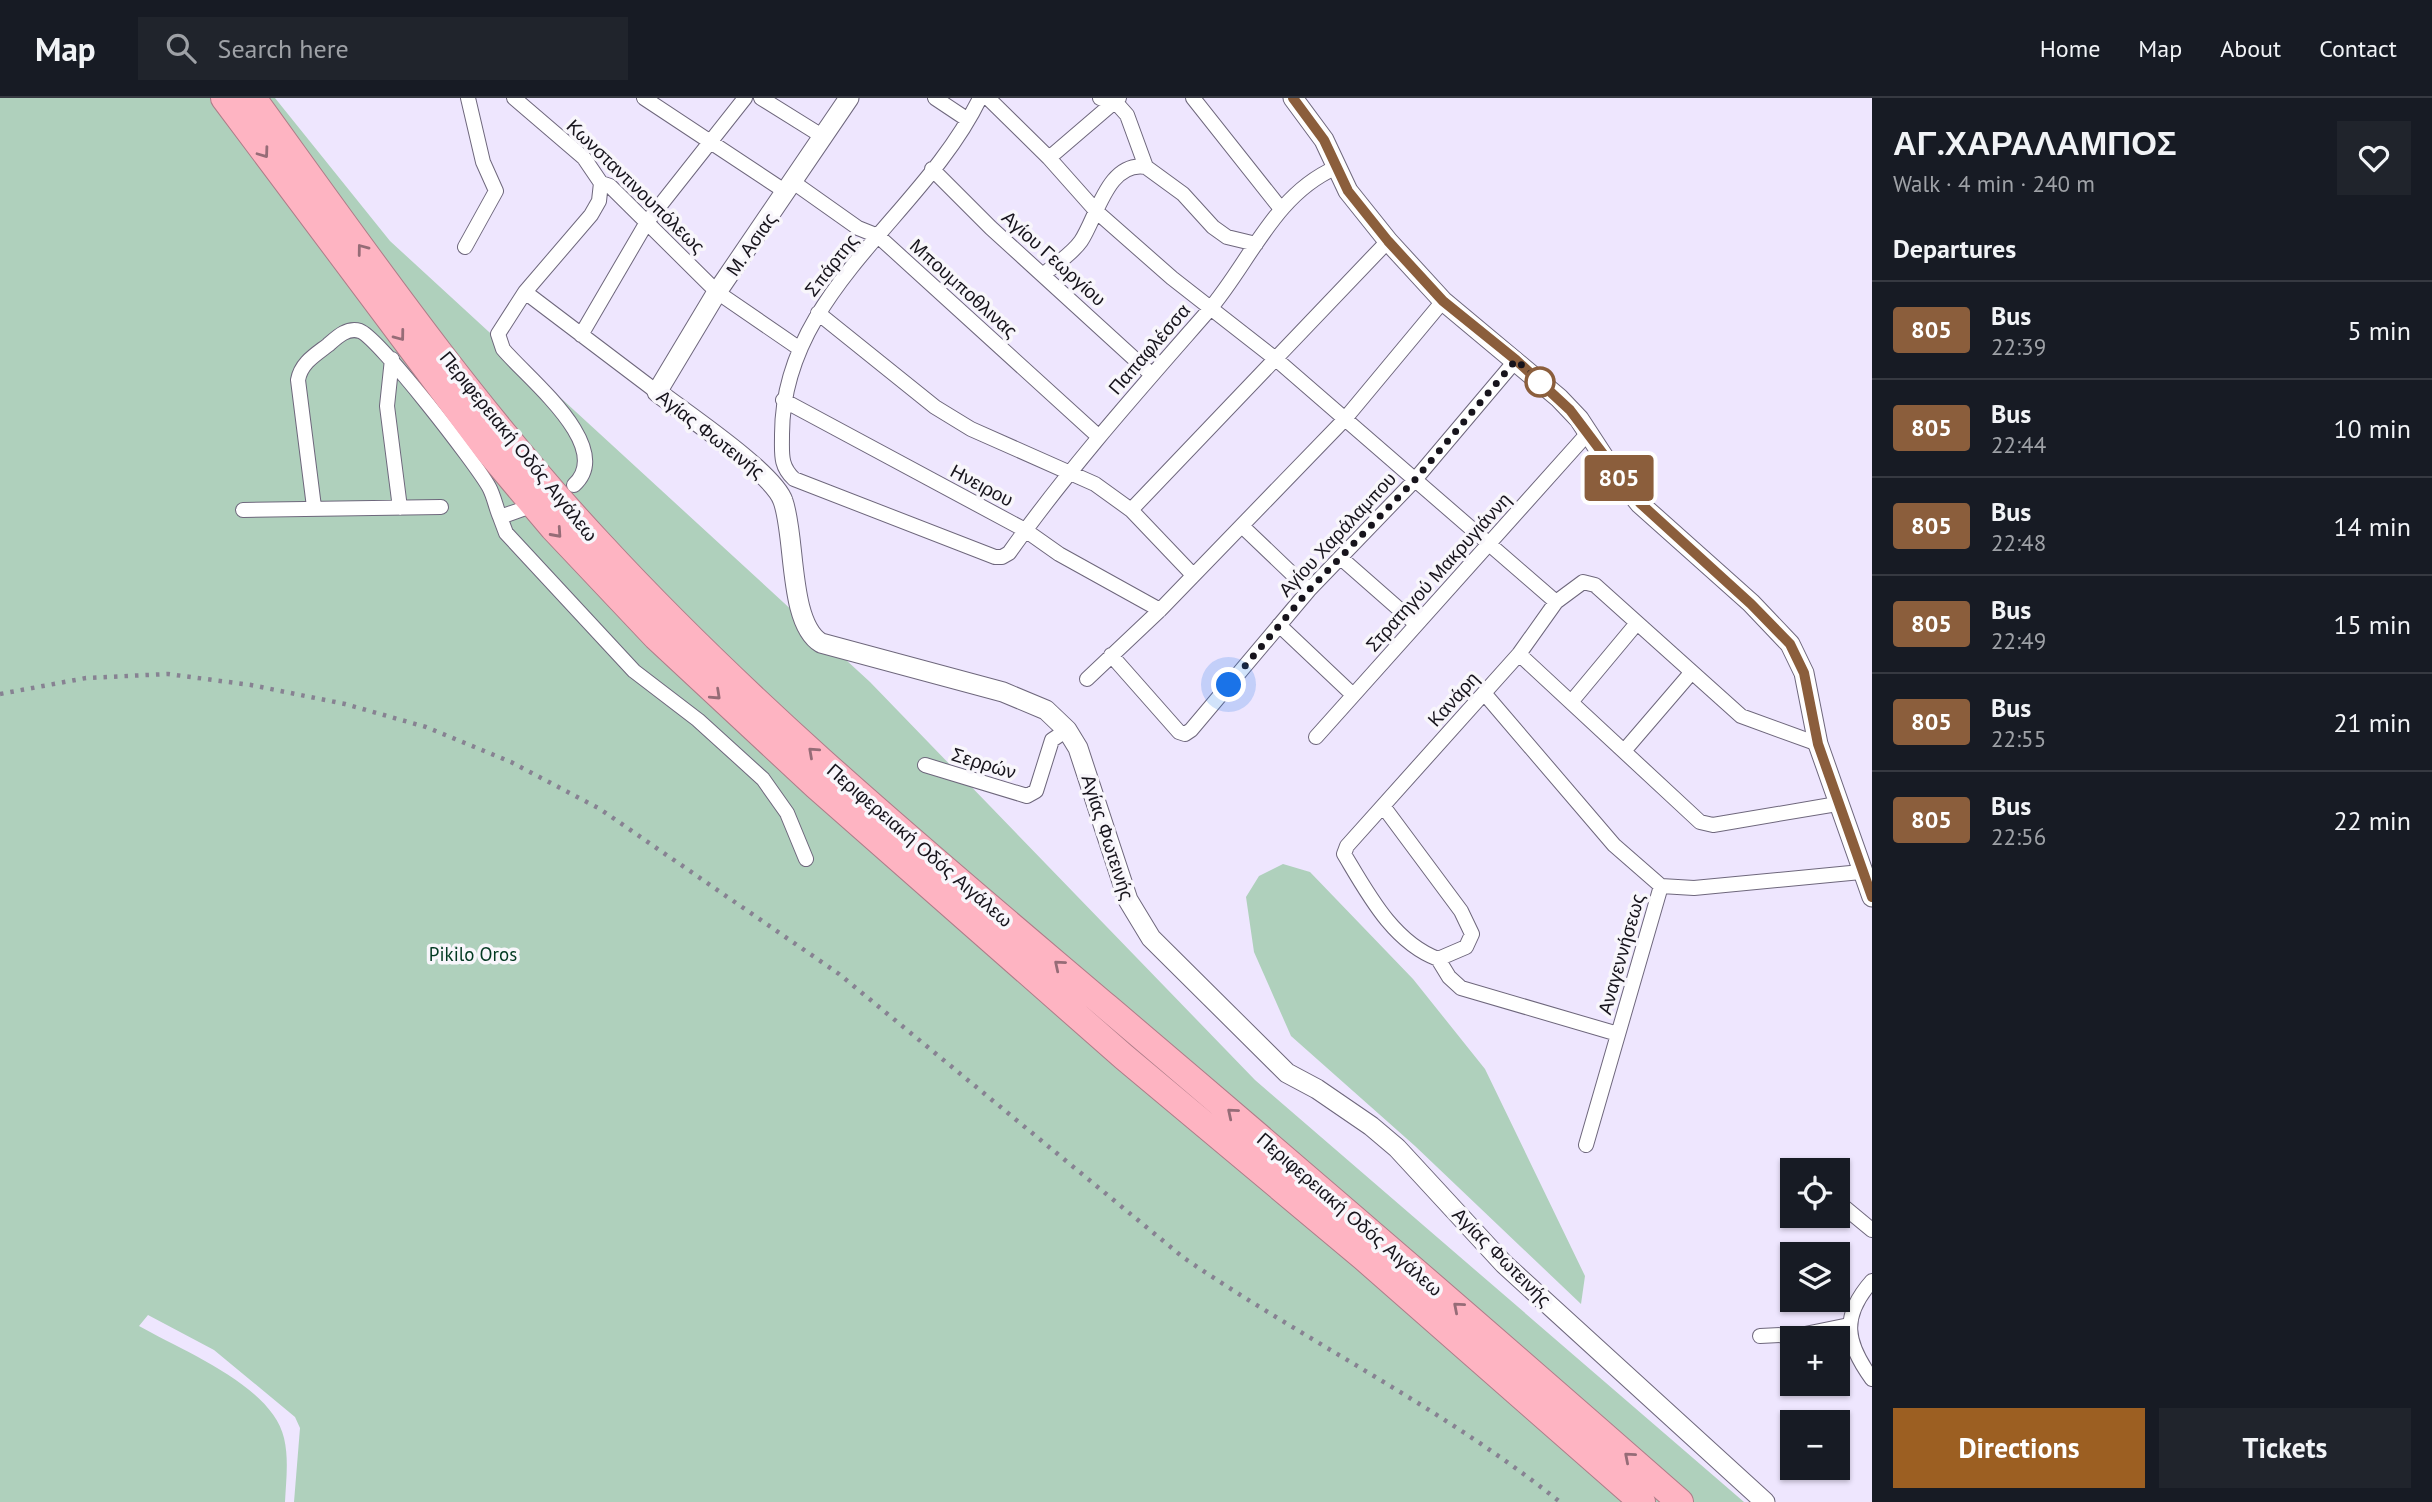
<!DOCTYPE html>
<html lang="en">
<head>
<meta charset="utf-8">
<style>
  :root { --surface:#171b24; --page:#20242c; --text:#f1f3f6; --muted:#9ea1a6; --line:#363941; --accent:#9c5f22 }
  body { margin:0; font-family:"PT Sans",sans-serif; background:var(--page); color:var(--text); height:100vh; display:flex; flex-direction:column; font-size:26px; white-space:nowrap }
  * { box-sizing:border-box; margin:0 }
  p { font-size:23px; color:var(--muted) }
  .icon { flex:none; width:38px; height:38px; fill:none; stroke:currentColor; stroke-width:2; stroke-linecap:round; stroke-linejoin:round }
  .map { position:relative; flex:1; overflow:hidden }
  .sheet { display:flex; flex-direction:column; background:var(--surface); width:560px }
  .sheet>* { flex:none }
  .badge { padding:0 14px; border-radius:5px; font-size:24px; line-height:46px }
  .tools { position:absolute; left:1780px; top:1060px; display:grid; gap:14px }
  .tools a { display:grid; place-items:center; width:70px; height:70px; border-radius:0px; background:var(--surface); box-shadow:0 2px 5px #0004; font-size:35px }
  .you { position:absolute; width:35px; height:35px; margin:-18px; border:5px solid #fff; border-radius:50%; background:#1a73e8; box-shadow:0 0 0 10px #1a73e833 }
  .map>.badge { position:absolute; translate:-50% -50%; box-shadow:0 0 0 4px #fff }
  h2 { padding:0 21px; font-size:26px; line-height:63px }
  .round { display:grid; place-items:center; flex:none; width:74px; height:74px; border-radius:0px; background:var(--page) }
  .overview { display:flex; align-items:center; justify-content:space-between; height:119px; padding:0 21px }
  h1 { font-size:33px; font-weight:700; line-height:52px }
  .cta { display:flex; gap:14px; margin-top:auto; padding:14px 21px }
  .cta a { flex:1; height:80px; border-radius:0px; background:var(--accent); color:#fff; font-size:28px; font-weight:700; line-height:80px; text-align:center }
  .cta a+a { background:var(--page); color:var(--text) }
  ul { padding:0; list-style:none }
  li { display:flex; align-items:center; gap:21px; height:98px; padding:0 21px; border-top:2px solid var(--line) }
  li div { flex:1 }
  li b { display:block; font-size:26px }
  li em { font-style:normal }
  li .badge { min-width:77px; font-weight:700; text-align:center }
  header { display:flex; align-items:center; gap:42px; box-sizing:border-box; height:98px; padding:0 35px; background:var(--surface); border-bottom:2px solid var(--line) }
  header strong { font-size:33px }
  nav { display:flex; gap:38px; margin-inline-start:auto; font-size:24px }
  .search { width:490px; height:63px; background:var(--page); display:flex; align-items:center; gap:18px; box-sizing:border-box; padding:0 24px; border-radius:0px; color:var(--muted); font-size:26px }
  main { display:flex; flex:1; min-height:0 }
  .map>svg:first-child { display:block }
  .green { fill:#afd0bc }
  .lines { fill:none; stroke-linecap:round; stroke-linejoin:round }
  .street-casing { stroke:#6e677c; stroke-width:16 }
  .secondary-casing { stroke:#6e677c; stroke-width:21 }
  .highway-casing { stroke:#ad7c88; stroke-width:28 }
  .street { stroke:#fff; stroke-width:14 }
  .secondary { stroke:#fff; stroke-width:19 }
  .highway { stroke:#feb4c2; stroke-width:26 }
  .rail { stroke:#878292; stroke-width:4.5; stroke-dasharray:3.5 7; stroke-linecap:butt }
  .oneway { stroke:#966c77 }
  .line-casing { stroke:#fff; stroke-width:16 }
  .line { stroke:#8b5e3c; stroke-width:10 }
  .walk { stroke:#17141c; stroke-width:7; stroke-dasharray:0 12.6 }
  .stop-dot { fill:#fff; stroke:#8b5e3c; stroke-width:3.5 }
  .labels { text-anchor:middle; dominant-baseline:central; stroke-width:7; stroke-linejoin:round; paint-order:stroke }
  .street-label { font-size:19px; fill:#17141c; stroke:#f8f6fb }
  .park-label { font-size:19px; fill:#023921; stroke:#f8f6fb }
</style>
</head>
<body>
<header>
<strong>Map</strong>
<div class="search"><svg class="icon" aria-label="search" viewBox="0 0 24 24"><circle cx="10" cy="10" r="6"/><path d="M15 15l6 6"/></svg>Search here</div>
<nav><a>Home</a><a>Map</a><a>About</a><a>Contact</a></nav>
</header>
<main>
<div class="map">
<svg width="1872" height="1404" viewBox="0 0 1872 1404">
  <rect width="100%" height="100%" fill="#eee6fe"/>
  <path class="green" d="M0 0H275L390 143 870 584 1255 982 1744 1404H294L300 1330 295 1319 214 1252 148 1217 139 1228C183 1253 272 1288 284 1340 289 1361 286 1383 285 1404H0Z
    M1283 766 1310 774 1413 881 1485 971 1585 1178 1581 1206 1415 1048 1291 938 1254 854 1246 799 1259 778Z"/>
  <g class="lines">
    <g class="street-casing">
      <path id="street" d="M514 0 584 60 601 85 610 88 717 194 800 251
        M644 0 786 94
        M761 0 822 38
        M935 0 968 22
        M980 0C923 118 781 195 782 338 782 356 780 368 794 381L995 459H1002L1009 455C1070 369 1140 291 1209 212 1250 164 1274 97 1335 70
        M988 0 1049 60 1097 114 1172 180 1277 262 1556 504
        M1100 0 1119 8 1127 17 1146 69
        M1193 0 1281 111
        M1049 60 1119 0
        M932 71 991 130 1151 276
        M793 84 858 130 878 138 1099 339
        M465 149 496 93 483 64 468 0
        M1044 176C1056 166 1072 156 1081 143 1097 119 1108 62 1146 69L1183 96 1213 129 1227 139 1256 146
        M525 194 657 294
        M818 215 935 309 971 331 1095 386 1131 412 1193 477
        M581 237 647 124 745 0
        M392 261 387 308 400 410
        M783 302 1025 432 1059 456 1160 512
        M574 387C616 349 527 280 503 251L498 236 525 194 591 117 599 103 601 85
        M314 409 298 282C301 265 315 257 328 247 337 239 347 229 360 233 379 240 477 367 489 389 494 398 496 410 500 419
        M523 411 500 419 506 435 634 573 698 622 763 681 787 715 806 761
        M243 412 441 409
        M1131 412 1388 143
        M1243 429 1309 492
        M1342 461 1416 526
        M1279 527 1352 596
        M1519 556 1700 724 1713 727 1837 706
        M1111 557 1179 634 1185 636 1191 632 1309 492 1413 384 1516 262
        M1087 581 1160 512 1344 322 1443 203
        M1484 595 1614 747 1661 788
        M1572 603 1637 525
        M1316 639 1588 335
        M1624 653 1691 575
        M925 667 1027 698 1036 693 1052 642 1067 632
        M1383 708 1461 813 1472 836 1466 849 1438 861C1393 844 1368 796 1344 756L1347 748 1519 556 1556 504 1583 484 1595 487 1741 618 1818 646
        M1438 861 1449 879 1461 890 1618 936
        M1586 1047 1661 788 1694 790 1861 774
        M1838 1104 1872 1132
        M1872 1183C1840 1219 1846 1245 1872 1281
        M1760 1238 1805 1236 1849 1227"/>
    </g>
    <g class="secondary-casing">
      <path id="secondary" d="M849 0 717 194 657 294C684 315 774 375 783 403 796 439 788 525 821 545L1003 594 1046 612 1067 632 1078 650 1128 802 1151 840 1287 975 1317 991 1371 1028 1397 1050 1504 1166 1765 1404
        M1293 0 1324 42 1348 93 1388 143 1443 203 1559 300 1579 321 1611 370 1640 406 1751 505 1790 546 1804 575 1818 646 1872 799"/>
    </g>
    <g class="highway-casing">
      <path id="highway" d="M224 0 489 354 553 430 656 539 816 688 1124 959 1363 1159 1642 1404
        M253 0C363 152 472 309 600 446 755 614 933 761 1107 909 1299 1072 1490 1237 1680 1404"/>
    </g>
    <use href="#street" class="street"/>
    <use href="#secondary" class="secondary"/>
    <use href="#highway" class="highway"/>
    <path class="rail" d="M0 596 86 580 168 576 251 587 345 606 426 629 511 664 600 711 839 876 1184 1160C1307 1244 1443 1310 1560 1404"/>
  </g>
  <defs><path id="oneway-chevron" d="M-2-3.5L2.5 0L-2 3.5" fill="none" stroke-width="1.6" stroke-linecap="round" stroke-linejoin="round" transform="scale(1.75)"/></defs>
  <g class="oneway">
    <use href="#oneway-chevron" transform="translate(264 55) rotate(54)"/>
    <use href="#oneway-chevron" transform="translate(362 151) rotate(-127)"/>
    <use href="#oneway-chevron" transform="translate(400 238) rotate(53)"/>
    <use href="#oneway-chevron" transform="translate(557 435) rotate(48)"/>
    <use href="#oneway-chevron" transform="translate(716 597) rotate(43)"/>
    <use href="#oneway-chevron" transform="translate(813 654) rotate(-138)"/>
    <use href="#oneway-chevron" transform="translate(1059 867) rotate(-140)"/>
    <use href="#oneway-chevron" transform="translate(1232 1015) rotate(-140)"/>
    <use href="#oneway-chevron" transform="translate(1458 1209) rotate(-139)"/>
    <use href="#oneway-chevron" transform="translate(1629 1359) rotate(-139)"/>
  </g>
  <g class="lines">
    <g class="line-casing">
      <path id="line" d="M1293 0 1324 42 1348 93 1388 143 1443 203 1516 262 1570 312 1640 405 1751 506 1790 546 1804 575 1818 646 1872 799"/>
    </g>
    <use href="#line" class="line"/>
    <path class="walk" d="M1229 587 1309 492 1413 384 1516 262 1545 288 1540 284"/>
  </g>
  <circle class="stop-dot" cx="1540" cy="284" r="14"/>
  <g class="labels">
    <g class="street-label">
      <text transform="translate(636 88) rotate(44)">Κωνσταντινουπόλεως</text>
      <text transform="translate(751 146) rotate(-55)">Μ. Ασιας</text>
      <text transform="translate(1054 160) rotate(42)">Αγίου Γεωργίου</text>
      <text transform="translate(831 167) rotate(-52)">Σπάρτης</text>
      <text transform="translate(964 190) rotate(42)">Μπουμποθλινας</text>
      <text transform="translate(1149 251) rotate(-49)">Παπαφλέσσα</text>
      <text transform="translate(711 336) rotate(38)">Αγίας Φωτεινής</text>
      <text transform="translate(519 348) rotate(51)">Περιφερειακή Οδός Αιγάλεω</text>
      <text transform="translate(982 387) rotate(28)">Ηνειρου</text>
      <text transform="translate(1337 436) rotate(-47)">Αγίου Χαράλαμπου</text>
      <text transform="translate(1438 474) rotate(-48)">Στρατηγού Μακρυγιάννη</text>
      <text transform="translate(1453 601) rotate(-48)">Κανάρη</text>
      <text transform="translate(984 665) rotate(17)">Σερρών</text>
      <text transform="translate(1108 739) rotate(72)">Αγίας Φωτεινής</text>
      <text transform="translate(920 747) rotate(41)">Περιφερειακή Οδός Αιγάλεω</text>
      <text transform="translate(1621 856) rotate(-74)">Αναγεννήσεως</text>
      <text transform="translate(1350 1116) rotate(41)">Περιφερειακή Οδός Αιγάλεω</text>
      <text transform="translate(1502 1159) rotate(45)">Αγίας Φωτεινής</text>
    </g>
    <g class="park-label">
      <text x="473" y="856">Pikilo Oros</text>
    </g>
  </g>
</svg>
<div class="tools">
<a><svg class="icon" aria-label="locate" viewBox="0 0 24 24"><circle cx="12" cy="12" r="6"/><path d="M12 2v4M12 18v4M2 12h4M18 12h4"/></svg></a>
<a><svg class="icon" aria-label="layers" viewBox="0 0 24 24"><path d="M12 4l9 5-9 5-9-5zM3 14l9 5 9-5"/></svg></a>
<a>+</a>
<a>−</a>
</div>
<div class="you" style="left:1229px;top:587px"></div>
<b class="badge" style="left:1619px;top:380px;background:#8b5e3c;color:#fff">805</b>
</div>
<section class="sheet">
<div class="overview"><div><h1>ΑΓ.ΧΑΡΑΛΑΜΠΟΣ</h1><p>Walk · 4 min · 240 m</p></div><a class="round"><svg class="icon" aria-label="heart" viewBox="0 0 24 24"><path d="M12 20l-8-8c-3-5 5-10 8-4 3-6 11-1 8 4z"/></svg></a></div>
<h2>Departures</h2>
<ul>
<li><span class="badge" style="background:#8b5e3c;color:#fff">805</span><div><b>Bus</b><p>22:39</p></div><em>5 min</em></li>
<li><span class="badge" style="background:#8b5e3c;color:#fff">805</span><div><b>Bus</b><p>22:44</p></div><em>10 min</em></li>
<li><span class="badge" style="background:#8b5e3c;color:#fff">805</span><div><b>Bus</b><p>22:48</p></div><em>14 min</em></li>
<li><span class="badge" style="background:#8b5e3c;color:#fff">805</span><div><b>Bus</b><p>22:49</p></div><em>15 min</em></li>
<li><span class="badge" style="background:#8b5e3c;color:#fff">805</span><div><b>Bus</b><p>22:55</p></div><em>21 min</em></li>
<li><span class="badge" style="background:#8b5e3c;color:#fff">805</span><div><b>Bus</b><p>22:56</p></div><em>22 min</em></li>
</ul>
<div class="cta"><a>Directions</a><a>Tickets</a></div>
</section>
</main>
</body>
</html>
